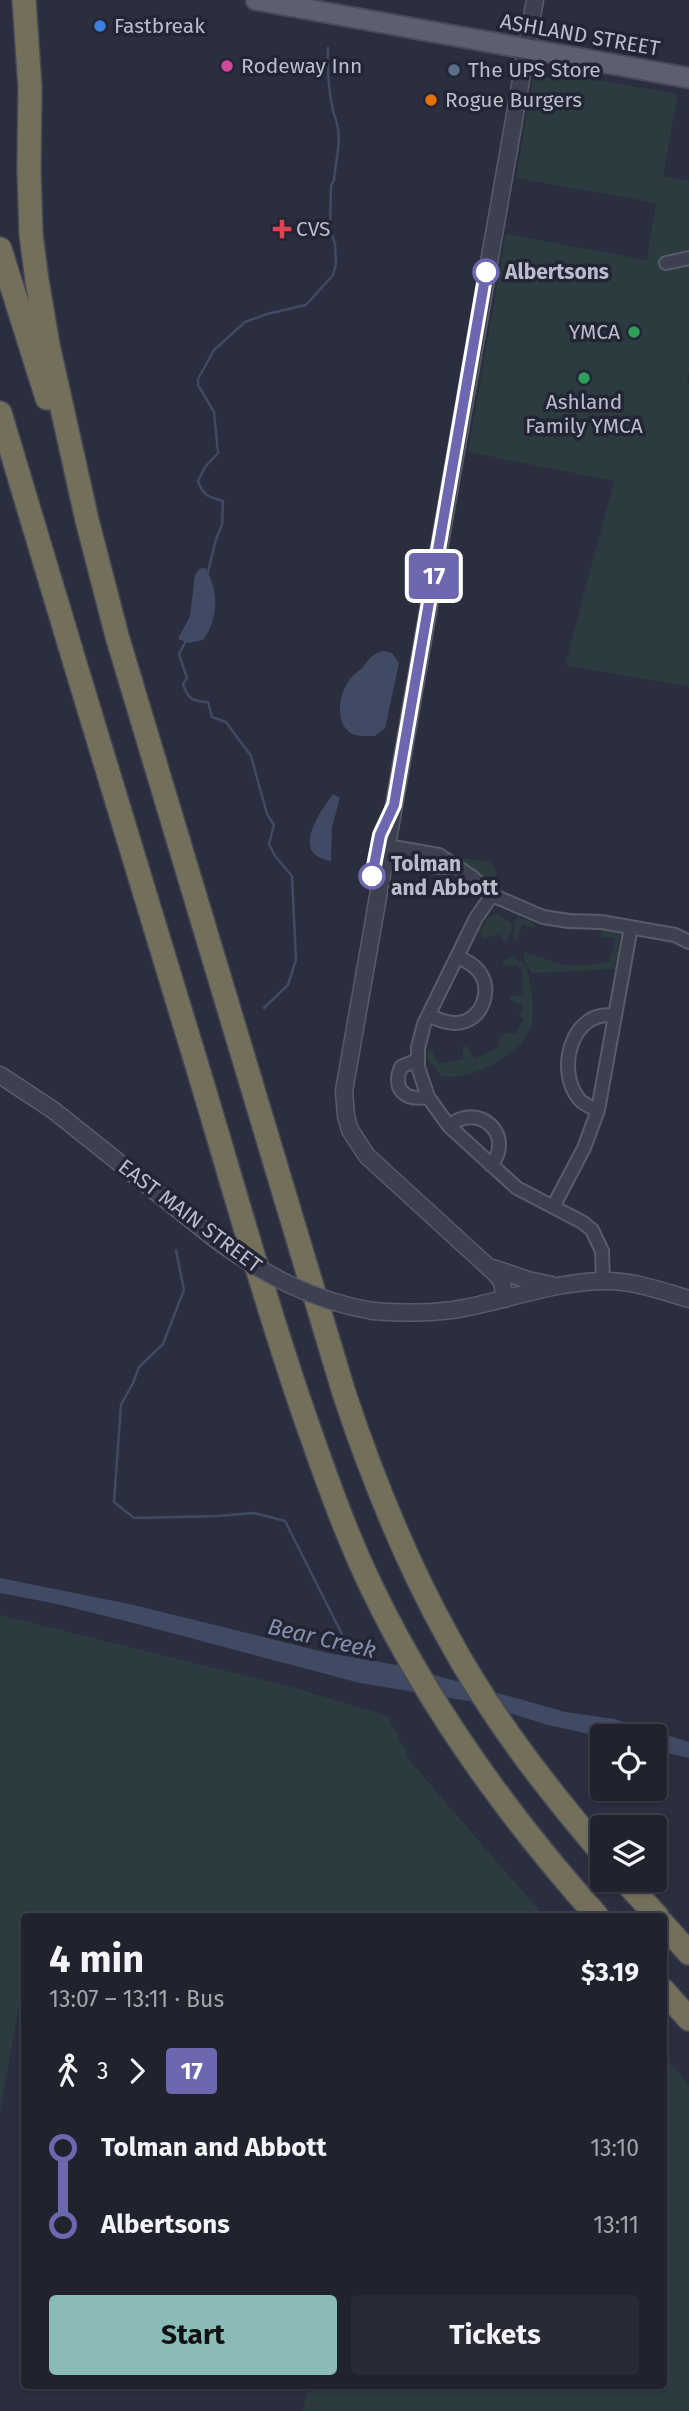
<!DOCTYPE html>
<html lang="en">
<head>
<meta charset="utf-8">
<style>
  :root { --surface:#20222e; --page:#282a36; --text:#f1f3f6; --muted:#a2a4aa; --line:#3d3f4a; --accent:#8bbbb9 }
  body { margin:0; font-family:"Fira Sans",sans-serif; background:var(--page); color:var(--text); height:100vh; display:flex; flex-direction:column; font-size:26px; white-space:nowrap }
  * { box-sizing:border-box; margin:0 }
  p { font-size:23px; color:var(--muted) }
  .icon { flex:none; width:38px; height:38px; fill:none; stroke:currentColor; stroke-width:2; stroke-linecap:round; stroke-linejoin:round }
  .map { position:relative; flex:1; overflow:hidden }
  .panel { position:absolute; left:21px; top:1913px; width:646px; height:476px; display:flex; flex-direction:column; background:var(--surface); border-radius:7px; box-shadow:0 2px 5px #0004,0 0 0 2px var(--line) }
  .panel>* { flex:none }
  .badge { padding:0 14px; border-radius:5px; font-size:24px; line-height:46px }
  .controls { position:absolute; left:590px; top:1724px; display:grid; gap:14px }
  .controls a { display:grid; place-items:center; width:77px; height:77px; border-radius:7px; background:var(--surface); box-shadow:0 2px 5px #0004,0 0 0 2px var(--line); font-size:35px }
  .map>.badge { position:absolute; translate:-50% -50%; box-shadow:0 0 0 4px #fff }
  .legs { display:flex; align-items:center; gap:10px; height:77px; padding:0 28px; font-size:23px }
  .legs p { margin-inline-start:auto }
  .overview { display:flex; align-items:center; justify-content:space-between; height:119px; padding:0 28px }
  h1 { font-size:38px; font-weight:700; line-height:52px }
  .action { display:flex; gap:14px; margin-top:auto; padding:14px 28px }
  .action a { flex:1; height:80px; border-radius:7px; background:var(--accent); color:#111; font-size:28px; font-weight:700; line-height:80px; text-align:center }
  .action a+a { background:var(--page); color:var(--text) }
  ul { padding:0 28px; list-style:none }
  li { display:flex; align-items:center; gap:24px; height:77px; font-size:26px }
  li i { display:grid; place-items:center; width:10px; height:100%; margin:0 9px; background:currentColor }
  li i::after { content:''; width:18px; height:18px; margin:-9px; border:5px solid; border-radius:50%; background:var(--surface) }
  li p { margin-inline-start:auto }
  li:first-child i { background:linear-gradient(#0000 50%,currentColor 0) }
  li:last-child i { background:linear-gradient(currentColor 50%,#0000 0) }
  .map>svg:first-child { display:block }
  .green { fill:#2c3b40 }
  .water { fill:#414a65 }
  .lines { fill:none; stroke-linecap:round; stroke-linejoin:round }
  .stream { stroke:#414a65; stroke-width:2.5 }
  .minor-casing { stroke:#585c69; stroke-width:16 }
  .tertiary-casing { stroke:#585c69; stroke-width:19 }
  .primary-casing { stroke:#474a58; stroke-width:23 }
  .motorway-casing { stroke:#454956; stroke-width:26 }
  .minor { stroke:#3d414f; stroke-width:12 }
  .tertiary { stroke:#3d414f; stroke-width:16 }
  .primary { stroke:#5c606e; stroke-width:19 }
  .motorway { stroke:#746f5b; stroke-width:23 }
  .tertiary-bridge-casing { stroke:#585c69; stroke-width:19; stroke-linecap:butt }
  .tertiary-bridge { stroke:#3d414f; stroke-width:16 }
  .line-1-casing { stroke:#fff; stroke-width:16 }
  .line-1 { stroke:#6c67af; stroke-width:10 }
  .shop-dot { fill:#3f7fe0; stroke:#222634; stroke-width:2.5 }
  .hotel-dot { fill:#d1479c; stroke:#222634; stroke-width:2.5 }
  .service-dot { fill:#5c6f8a; stroke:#222634; stroke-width:2.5 }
  .food-dot { fill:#e8710a; stroke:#222634; stroke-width:2.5 }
  .health-dot { fill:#e0444e; stroke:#222634; stroke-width:2.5 }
  .stop-1-dot { fill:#fff; stroke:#6c67af; stroke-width:3.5 }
  .leisure-dot { fill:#2e9e5b; stroke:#222634; stroke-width:2.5 }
  .labels { text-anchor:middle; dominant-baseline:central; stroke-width:7; stroke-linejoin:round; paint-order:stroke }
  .poi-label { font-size:21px; fill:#babdc9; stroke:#222634; text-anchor:start }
  .street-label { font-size:21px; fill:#babdc9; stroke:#222634 }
  .stop-label { font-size:21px; font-weight:bold; fill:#babdc9; stroke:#222634; text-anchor:start }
  .water-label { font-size:23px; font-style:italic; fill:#868eac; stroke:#222634 }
</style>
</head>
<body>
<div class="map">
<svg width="689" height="2411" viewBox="0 0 689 2411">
  <rect width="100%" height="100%" fill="#2a2e3e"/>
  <path class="green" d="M538 70 678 94 663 176 689 181V371L687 384H689V687L565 665 614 481 468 452 506 234 647 260 656 203 516 178 533 77Z
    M461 858 490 862 496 870 497 879 493 886 491 887 459 860Z
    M497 913 512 923 511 934H509L507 942 505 943 498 934 484 939 479 933 487 919Z
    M519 917 535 924 534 928 522 924 518 939 513 941 515 921Z
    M602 931 617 933 620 937 615 969 534 973 531 972 524 960V952L565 965H588L609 962 614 947V938L602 937Z
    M514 956 518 962H523C528 970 529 978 531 988 532 1000 534 1013 531 1026 522 1055 469 1082 441 1076L427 1058 428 1051 433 1050 435 1060 439 1063 463 1059V1045L467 1047 474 1059 500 1046 498 1040 506 1032 516 1034 524 1020 519 1016 523 1006 510 1000V997L523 994V970L516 965 504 966 502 962Z
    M0 1615 295 1688 388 1716 411 1762 544 1916H24V1976L0 2112Z
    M663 2055 689 2085V2411H303L308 2385H663Z"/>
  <path class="water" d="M205 568C219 589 219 619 203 640L189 643 178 639 190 616 195 575 199 569Z
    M383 651 392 653 399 663 385 728 375 736C367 736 354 737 348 731 336 721 339 696 347 684 350 677 356 673 362 668 369 660 372 653 383 651Z
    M333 794 340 798 332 827 331 861C289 855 320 812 333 794Z
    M0 1578 134 1605 328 1653 403 1666 565 1712 614 1719 689 1742V1758L655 1750 654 1736 602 1737 548 1725 474 1702 360 1683 130 1622 57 1604 0 1593Z"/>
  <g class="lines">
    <path class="stream" d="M207 576 216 539 222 525 223 501C209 497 203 496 198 481L205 467 218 453 214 412 198 385V379L214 350 245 322 267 314 306 305 333 275 336 263 335 244 330 229 331 186 334 180C335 164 342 140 337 124 329 101 327 74 328 48
      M187 639 179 654 187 678 183 684C187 698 193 702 208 702L212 717 226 722 251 756 267 814 274 825 269 844 275 856 292 876 296 960 288 985 264 1008
      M176 1250 184 1290 163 1344 139 1367 133 1383 121 1405 114 1502 134 1518 218 1516 254 1513 285 1521 355 1660"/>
    <g class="minor-casing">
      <path id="minor" d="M666 263 689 258
        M387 846 439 855 472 877 492 895 543 917 569 921 601 922 675 935 689 942
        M385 857 436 867H458
        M492 895 476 918 424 1024 418 1048V1067L428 1097 449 1126 517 1188 582 1222 592 1230 602 1251 603 1281
        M429 1015C440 1021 453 1026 466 1021 484 1013 491 989 480 973 475 965 466 961 458 957
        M417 1060 401 1067C392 1090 405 1101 428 1097
        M598 1110C591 1107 584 1105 579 1099 555 1070 572 1008 615 1016
        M449 1126C478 1101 516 1135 491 1165
        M553 1207 584 1148 598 1110 631 927"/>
    </g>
    <g class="tertiary-casing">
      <path id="tertiary" d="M0 1075 53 1110 215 1239
        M493 1268 528 1280 552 1285
        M505 1299 502 1282 496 1274 367 1156 350 1130 346 1116 344 1091 535 0
        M373 1311C403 1313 433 1314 464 1308 511 1299 557 1281 606 1281 635 1281 662 1291 689 1299"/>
    </g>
    <g class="primary-casing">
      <path id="primary" d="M256 0 689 78"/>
    </g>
    <g class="motorway-casing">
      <path id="motorway" d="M24 0 30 87 29 171 31 234 37 281 48 345 87 520 117 636 344 1393C372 1477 405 1560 448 1637 490 1715 545 1786 602 1853
        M0 249 47 398
        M0 413C60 618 124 821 185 1026 226 1159 262 1294 308 1426 327 1480 346 1534 371 1586 429 1707 508 1816 597 1916
        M624 1880 657 1916
        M663 1924 689 1953
        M663 1990 689 2019"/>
    </g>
    <use href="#minor" class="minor"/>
    <use href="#tertiary" class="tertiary"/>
    <use href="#primary" class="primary"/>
    <use href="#motorway" class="motorway"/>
    <g class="tertiary-bridge-casing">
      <path id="tertiary-bridge" d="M215 1239C264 1275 313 1301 373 1311"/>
    </g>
    <use href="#tertiary-bridge" class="tertiary-bridge"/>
  </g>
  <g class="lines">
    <g class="line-1-casing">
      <path id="line-1" d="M372 876 380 835 394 805 486 272"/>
    </g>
    <use href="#line-1" class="line-1"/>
  </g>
  <circle class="shop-dot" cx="100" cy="26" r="7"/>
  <circle class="hotel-dot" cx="227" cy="66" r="7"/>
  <circle class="service-dot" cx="454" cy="70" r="7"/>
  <circle class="food-dot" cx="431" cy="100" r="7"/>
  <path class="health-dot" d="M278.5 218.5h7v7h7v7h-7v7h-7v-7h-7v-7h7z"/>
  <g class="stop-1-dot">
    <circle cx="486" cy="272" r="12"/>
    <circle cx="372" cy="876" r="12"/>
  </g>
  <g class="leisure-dot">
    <circle cx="634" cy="332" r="7"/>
    <circle cx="584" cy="378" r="7"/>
  </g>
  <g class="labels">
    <g class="poi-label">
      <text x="114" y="26">Fastbreak</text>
      <text x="241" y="66">Rodeway Inn</text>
      <text x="468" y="70">The UPS Store</text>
      <text x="445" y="100">Rogue Burgers</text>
      <text x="296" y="229">CVS</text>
      <text x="620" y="332" text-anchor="end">YMCA</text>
      <text x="584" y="402" text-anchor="middle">Ashland<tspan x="584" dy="24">Family YMCA</tspan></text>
    </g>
    <g class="street-label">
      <text transform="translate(580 35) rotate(10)">ASHLAND STREET</text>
      <text transform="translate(190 1216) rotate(37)">EAST MAIN STREET</text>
    </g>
    <g class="stop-label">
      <text x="505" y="272">Albertsons</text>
      <text x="391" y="864">Tolman<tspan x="391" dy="24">and Abbott</tspan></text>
    </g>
    <g class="water-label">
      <text transform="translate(322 1638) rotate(13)">Bear Creek</text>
    </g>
  </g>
</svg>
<div class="controls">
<a><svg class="icon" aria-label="locate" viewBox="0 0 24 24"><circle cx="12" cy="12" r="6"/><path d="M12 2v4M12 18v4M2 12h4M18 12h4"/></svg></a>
<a><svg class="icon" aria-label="layers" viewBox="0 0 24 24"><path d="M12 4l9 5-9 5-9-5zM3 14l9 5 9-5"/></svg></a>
</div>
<b class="badge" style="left:434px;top:576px;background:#6c67af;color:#fff">17</b>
<section class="panel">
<div class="overview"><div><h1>4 min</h1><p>13:07 – 13:11 · Bus</p></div><b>$3.19</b></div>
<div class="legs"><svg class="icon" aria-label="walk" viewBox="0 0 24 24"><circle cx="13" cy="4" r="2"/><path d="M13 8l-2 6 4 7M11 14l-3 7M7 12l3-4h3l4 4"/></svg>3<svg class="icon" aria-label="forward" viewBox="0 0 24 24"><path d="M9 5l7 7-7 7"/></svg><b class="badge" style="background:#6c67af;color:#fff">17</b></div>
<ul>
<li><i style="color:#6c67af"></i><b>Tolman and Abbott</b><p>13:10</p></li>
<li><i style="color:#6c67af"></i><b>Albertsons</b><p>13:11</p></li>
</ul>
<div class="action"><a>Start</a><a>Tickets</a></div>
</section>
</div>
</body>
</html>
